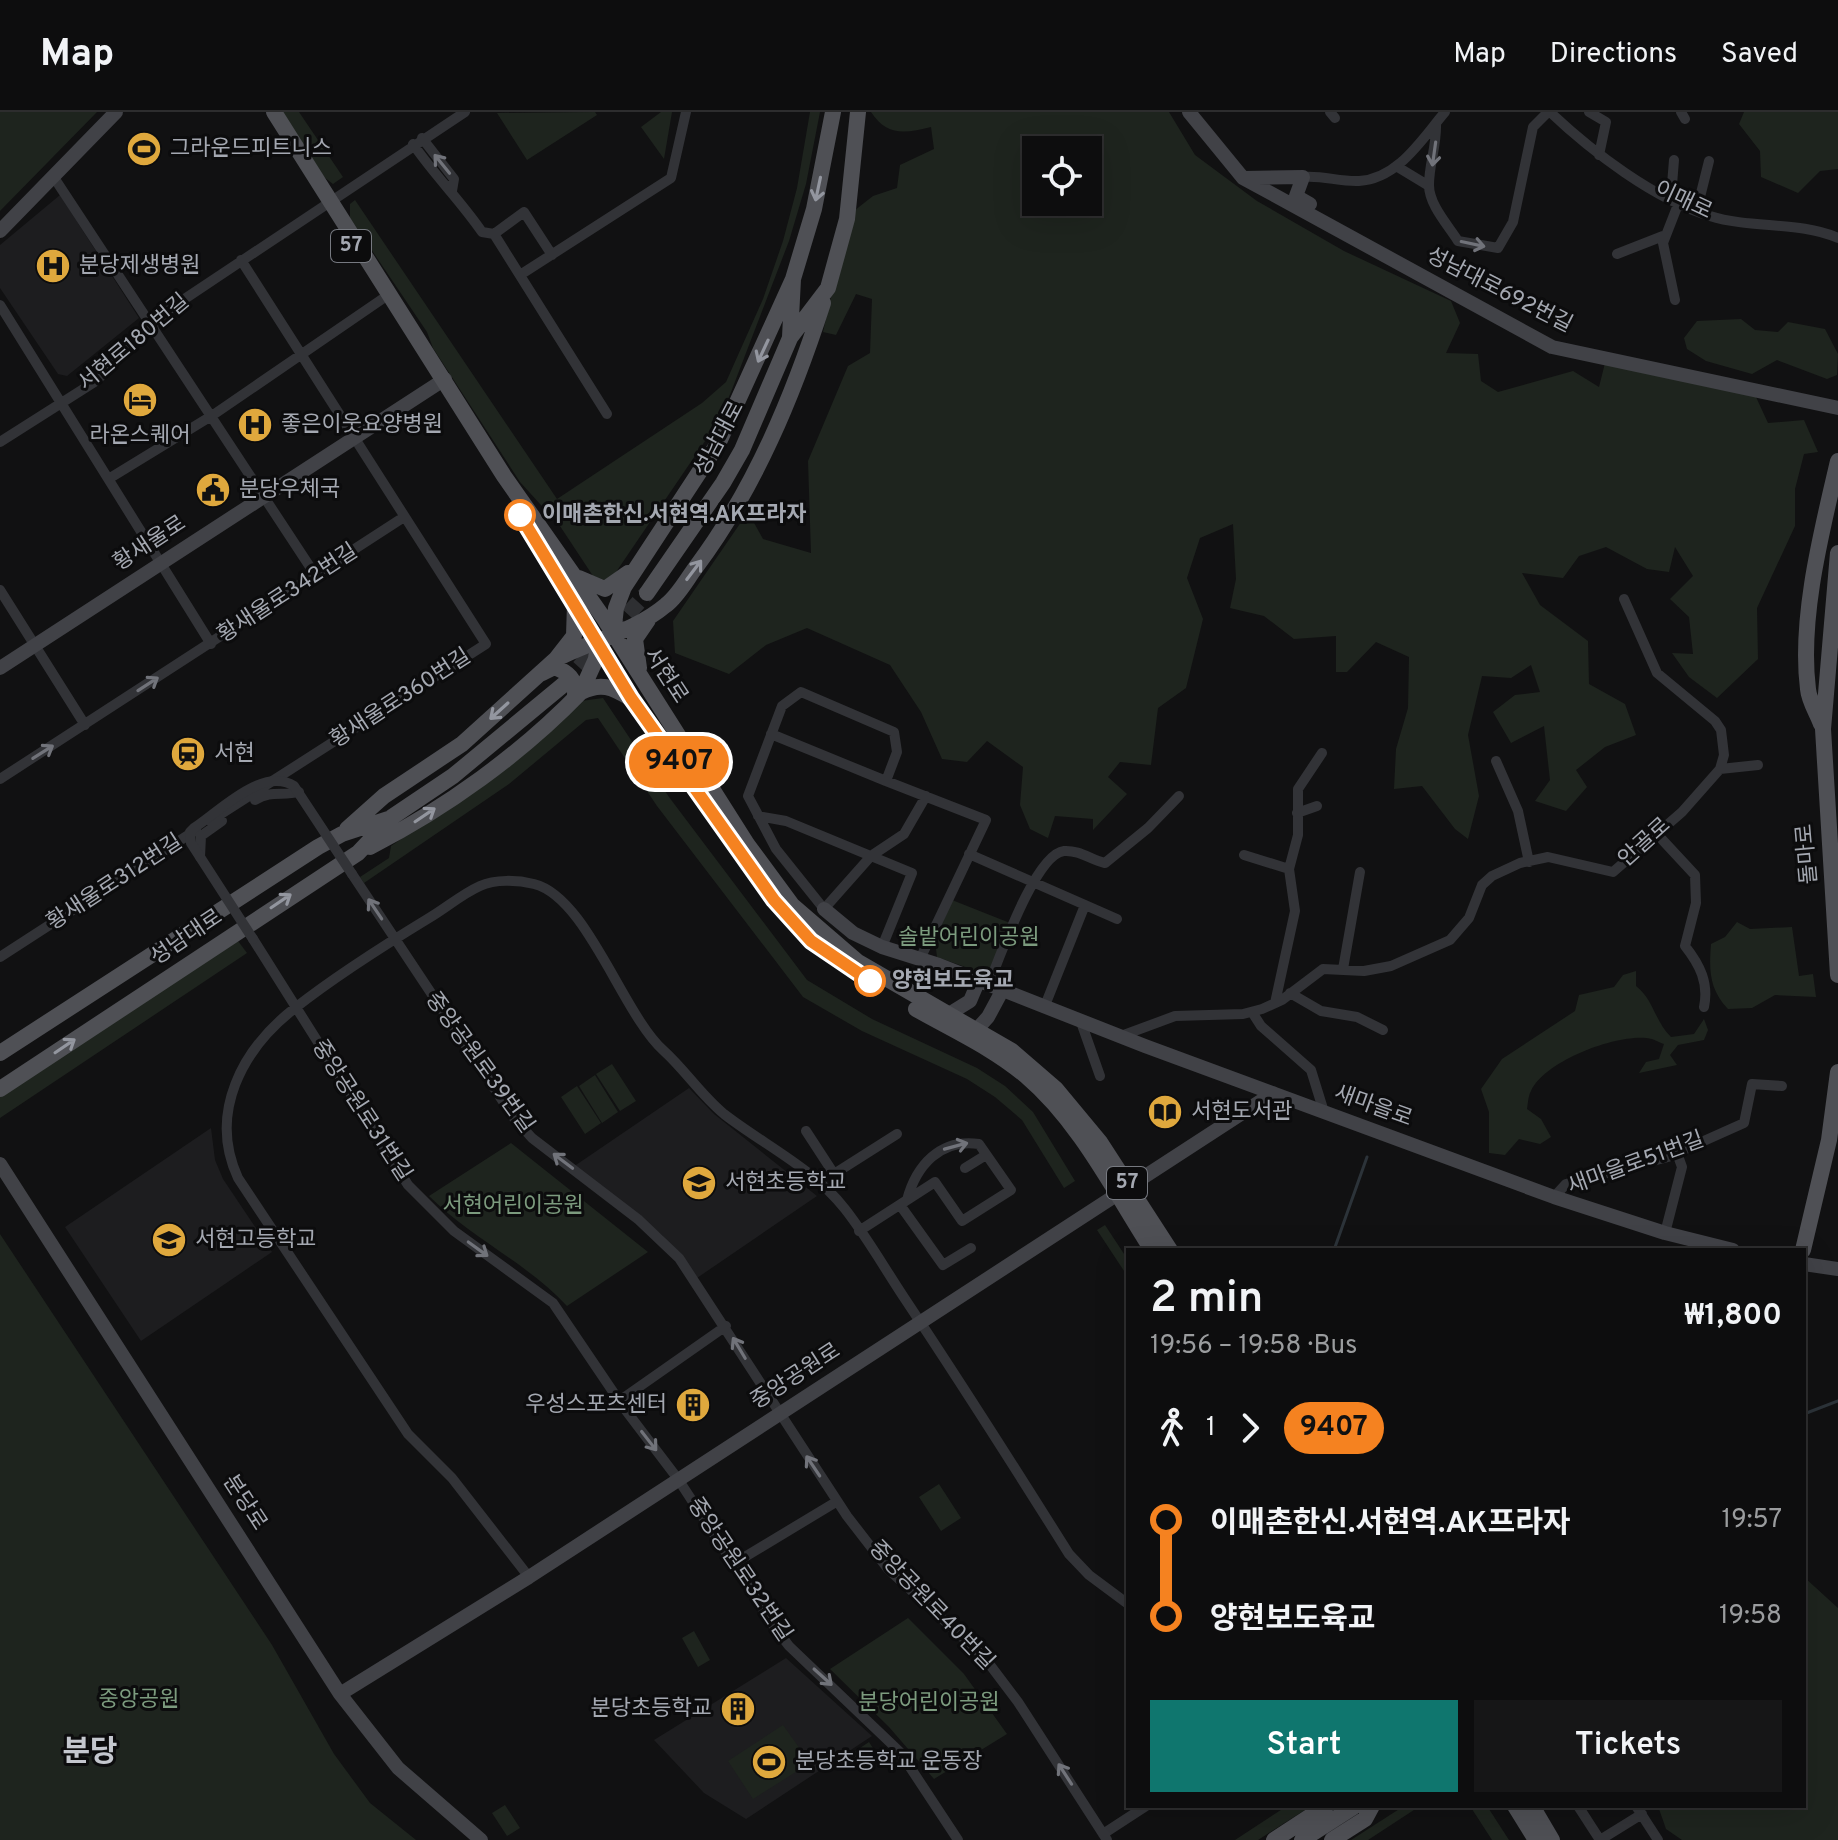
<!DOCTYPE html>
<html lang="en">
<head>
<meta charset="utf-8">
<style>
  :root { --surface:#0d0d0e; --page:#161617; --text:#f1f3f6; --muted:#9a9c9e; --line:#2d2d2e; --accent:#0f766e }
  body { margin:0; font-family:Overpass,"Noto Sans KR",sans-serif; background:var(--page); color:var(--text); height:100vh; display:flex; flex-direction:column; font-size:30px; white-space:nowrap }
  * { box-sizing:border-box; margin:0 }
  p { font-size:26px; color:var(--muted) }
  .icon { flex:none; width:44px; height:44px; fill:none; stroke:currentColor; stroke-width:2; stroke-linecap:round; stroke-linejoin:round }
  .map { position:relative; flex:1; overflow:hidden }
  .drawer { position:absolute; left:1126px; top:1136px; width:680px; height:560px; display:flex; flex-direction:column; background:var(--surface); border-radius:0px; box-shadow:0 8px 32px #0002,0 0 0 2px var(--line) }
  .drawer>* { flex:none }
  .badge { padding:0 16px; border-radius:26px; font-size:28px; line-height:52px }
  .tools { position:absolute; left:1022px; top:24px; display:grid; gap:16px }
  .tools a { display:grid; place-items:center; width:80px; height:80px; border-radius:0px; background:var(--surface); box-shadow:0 8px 32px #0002,0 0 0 2px var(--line); font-size:40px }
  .map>.badge { position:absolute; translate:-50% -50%; box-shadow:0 0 0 4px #fff }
  .legs { display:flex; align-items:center; gap:12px; height:88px; padding:0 24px; font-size:26px }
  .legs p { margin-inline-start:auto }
  .overview { display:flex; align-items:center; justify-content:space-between; height:136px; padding:0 24px }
  h1 { font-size:44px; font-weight:600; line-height:60px }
  .action { display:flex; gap:16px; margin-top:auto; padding:16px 24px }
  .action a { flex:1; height:92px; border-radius:0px; background:var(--accent); color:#fff; font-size:32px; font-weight:600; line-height:92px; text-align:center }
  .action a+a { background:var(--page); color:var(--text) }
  ul { padding:0 24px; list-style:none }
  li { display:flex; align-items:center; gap:28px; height:96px; font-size:30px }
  li i { display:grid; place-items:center; width:12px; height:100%; margin:0 10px; background:currentColor }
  li i::after { content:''; width:20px; height:20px; margin:-10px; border:6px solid; border-radius:50%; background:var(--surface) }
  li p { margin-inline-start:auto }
  li:first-child i { background:linear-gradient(#0000 50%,currentColor 0) }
  li:last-child i { background:linear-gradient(currentColor 50%,#0000 0) }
  header { display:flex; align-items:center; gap:48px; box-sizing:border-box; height:112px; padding:0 40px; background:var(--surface); border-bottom:2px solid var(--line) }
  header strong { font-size:38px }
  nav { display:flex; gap:44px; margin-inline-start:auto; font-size:28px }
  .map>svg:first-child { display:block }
  .built { fill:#1d1d1f }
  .green { fill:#1e241e; fill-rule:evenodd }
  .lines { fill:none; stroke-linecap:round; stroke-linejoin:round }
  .stream { stroke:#2c3339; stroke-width:3 }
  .primary-tunnel { stroke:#2e2f32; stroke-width:16; stroke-dasharray:16 8; stroke-linecap:butt }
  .street { stroke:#323337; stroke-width:10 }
  .secondary { stroke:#414247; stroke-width:14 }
  .primary { stroke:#4f5055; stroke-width:16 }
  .street-bridge { stroke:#323337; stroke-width:10 }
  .oneway { stroke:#71737a }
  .oneway2 { stroke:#93969f }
  .line-1-casing { stroke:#fff; stroke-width:18 }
  .line-1 { stroke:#f58220; stroke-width:12 }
  .stop-1-dot { fill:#fff; stroke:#f58220; stroke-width:4 }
  .labels { text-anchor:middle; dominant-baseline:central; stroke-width:6; stroke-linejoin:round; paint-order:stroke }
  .shield { fill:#0c0c0d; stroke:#767980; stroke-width:2 }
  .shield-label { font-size:20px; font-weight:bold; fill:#a4a8b1 }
  .poi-label { font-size:22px; fill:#a4a8b1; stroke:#0c0c0d; text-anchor:start }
  .street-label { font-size:22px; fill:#a4a8b1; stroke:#0c0c0d }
  .stop-label { font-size:22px; font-weight:bold; fill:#a4a8b1; stroke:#0c0c0d; text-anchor:start }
  .park-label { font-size:22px; fill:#7c9b7e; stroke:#0c0c0d }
  .district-label { font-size:30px; font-weight:bold; fill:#c4c7ce; stroke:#0c0c0d }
</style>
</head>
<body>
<header>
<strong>Map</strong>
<nav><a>Map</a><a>Directions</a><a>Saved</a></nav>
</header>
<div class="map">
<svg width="1838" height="1728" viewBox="0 0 1838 1728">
  <rect width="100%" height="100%" fill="#111112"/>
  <path class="built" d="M60 83 139 206 67 264 58 262 0 176V133Z
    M689 976 714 1002 817 1084 697 1166 662 1123 573 1055Z
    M211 1016 215 1048 223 1067 272 1140 141 1229 65 1115Z
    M786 1546 872 1624 746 1707 704 1681 654 1628Z"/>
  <path class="green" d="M0 0H97L0 99Z
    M282 0H299L343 65 333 72 324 65Z
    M595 0 597 3 527 48 497 1Z
    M661 0H672L664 47 641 15Z
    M810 0H820L806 72 789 129 731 280 718 310 614 463 604 468 593 464 560 414 520 370 433 236 427 220 350 106V92L355 88 557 387 702 291 726 270 763 187 783 129 797 76Z
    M871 0H1169L1195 43 1257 89 1344 139 1451 189 1460 211 1446 241 1478 242 1481 269 1498 280 1573 259 1599 275 1605 251 1756 285 1768 311 1804 308 1818 340 1804 342 1795 377V414L1757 496 1758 547 1717 586 1689 565 1672 541 1693 542 1689 505 1670 487 1693 464 1675 435 1669 460 1647 457 1606 435 1579 444 1563 466 1522 461 1540 493 1588 529 1589 572 1625 592 1636 623 1605 635 1576 658 1587 675 1566 699 1535 689 1550 668 1544 614 1511 631 1493 600 1515 583 1540 580 1531 553 1511 566 1482 564 1468 623 1479 684 1468 727 1455 717 1422 674 1394 677 1396 637 1408 596 1409 545 1376 530 1347 560H1336V524L1294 527 1264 504 1230 496 1236 467 1233 412 1200 426 1187 466 1203 507 1186 576 1158 596 1151 653 1120 650 1108 665 1127 682 1093 718V707L1055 704 1048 726 1030 717 1020 693 1023 655 987 629 967 650 942 647 921 600 890 553 807 516 766 533 729 562 675 541 673 509 748 400 763 427 811 441 808 349 848 254 870 241 872 187 856 182 836 223 823 220 850 102 873 84 897 76 900 53 934 37 931 15C906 21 887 25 871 0ZM1036 38H1088V90H1036Z
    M1744 0H1838V57L1820 59 1798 81 1761 65 1760 39 1739 12Z
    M1741 207 1755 218 1778 220 1788 210 1825 217 1838 242 1837 263 1827 267 1777 248 1752 262 1706 249 1687 237 1684 226 1697 209Z
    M603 586 669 685 807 868 872 907 977 956 1005 974 1033 1000 1075 1069 1064 1076 1022 1008 995 985 967 967 862 919 803 885 657 694 598 606 586 608 509 672 364 771 360 765 389 746 391 734 502 658 581 589Z
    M952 788 1010 811 991 861 985 862 937 845 935 828Z
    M1737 810 1750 817 1792 815 1799 864 1813 862 1816 885 1775 883 1752 896 1728 897C1709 877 1709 858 1711 832L1725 825Z
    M235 825 247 841 0 1006V982Z
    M1636 859V874C1654 888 1654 908 1671 925L1694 922 1704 907 1708 918 1704 928 1678 933 1670 943 1677 953 1639 961 1646 950 1659 947 1664 932C1658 930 1652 926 1646 926 1614 923 1545 949 1531 979 1528 984 1528 992 1527 997L1541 1007 1551 1025 1540 1032 1519 1027 1505 1043 1489 1041V1000L1481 977 1502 947 1575 899 1579 883 1614 875 1623 863Z
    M612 952 636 989 620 999 596 962Z
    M595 963 618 1000 602 1011 579 974Z
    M577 974 601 1011 585 1022 561 985Z
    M511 1031 648 1140 567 1194C527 1151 471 1126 429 1084Z
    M1105 1113 1128 1148V1165L1097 1118Z
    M0 1122 272 1533 334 1642 370 1691 416 1728H0Z
    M939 1372 961 1406 941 1419 919 1385Z
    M1804 1465 1838 1496V1728H1682L1666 1717 1658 1694H1804Z
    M908 1506 964 1562 1007 1622 934 1667 889 1615 830 1557Z
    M694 1519 710 1548 698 1555 682 1526Z
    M783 1613 810 1651 753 1687 728 1649Z
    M869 1630 880 1647 862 1658 851 1642Z
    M505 1693 520 1716 507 1724 492 1701Z
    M1287 1694H1311L1258 1728H1235Z
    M1404 1694H1420L1368 1728H1351Z
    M1470 1694H1487L1509 1728H1492Z"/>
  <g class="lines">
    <path class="stream" d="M1334 1138 1367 1045
      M1804 1302 1838 1289"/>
    <path class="primary-tunnel" d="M563 573 647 481"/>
    <path class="street" d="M1330 0 1335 6
      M1550 0C1591 39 1655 88 1710 104 1751 117 1800 109 1838 126
      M1589 0 1606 10 1599 43
      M1681 0 1685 7
      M1436 11C1437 33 1429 52 1429 73 1429 93 1448 113 1458 129L1498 136 1513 110 1533 15 1548 0
      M422 26 454 67 452 79
      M413 32C435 64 460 88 482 120L494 122 607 302
      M1396 54 1429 74
      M53 64 316 464
      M1303 65C1322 63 1340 70 1359 69 1398 67 1422 27 1445 0
      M1671 85 1674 48
      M1688 94 1700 85 1709 49
      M494 122 524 100 552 143
      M1617 142 1663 124
      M520 163 671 66 686 0
      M1675 188 1663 131 1679 90
      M0 193 211 532
      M0 330 96 269 168 198 465 0
      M110 366 213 303 391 181
      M0 478 85 613
      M771 622 886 669
      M1496 649 1518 699 1529 750
      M1720 657 1758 653
      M0 667 404 405
      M255 688C271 678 282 684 299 680
      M1297 701 1317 694
      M758 704 786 709 912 761 882 835
      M210 709 486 532 241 148
      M1656 721 1695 763 1696 791 1685 834C1700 853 1709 871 1704 895
      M969 742 1117 807
      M1244 743 1289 757
      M200 745 201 724 222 709
      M352 762 514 1006 532 1026 639 1108 679 1146 847 1404 888 1457 984 1545 1018 1590 1107 1728
      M253 827 408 1073 454 1119 553 1191 624 1296 678 1367 773 1513 789 1534 900 1640 958 1728
      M0 845 196 718
      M920 847 986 708 886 669 897 640 894 620 801 580 782 594 748 684 776 737 824 797 871 744 904 722 926 684
      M1343 857 1360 760
      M988 874C999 848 1035 742 1064 739 1080 738 1091 748 1105 751L1148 716 1179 684
      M1290 881 1321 899 1357 905 1383 918
      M1275 891 1295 799 1289 757 1298 723V677L1322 641
      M1044 896 1085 793
      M1252 900 1261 914 1311 958 1324 1000
      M1081 910 1100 964
      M1121 924 1175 904 1243 902 1262 897 1282 888 1323 857 1364 859 1391 854 1450 828 1469 806 1482 773 1492 764 1520 751 1548 745 1613 760 1682 700 1720 657 1724 643 1721 618 1715 609 1657 561 1624 487
      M806 1019 834 1062 897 1022
      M965 1056 986 1043
      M1554 1085 1566 1072 1668 1045 1744 1011 1752 972 1782 974
      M900 1093 943 1153 971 1136
      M859 1119 935 1070 962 1109 1011 1078 979 1032C940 1026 916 1054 907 1088
      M1665 1121 1682 1055 1677 1041
      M619 1289 726 1214
      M733 1452 836 1390
      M529 1465 452 1366 408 1322 238 1066C208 1001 242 937 295 896 337 863 383 834 429 806 446 796 462 782 480 774 495 767 518 768 534 772 587 785 623 903 664 939 685 958 701 983 724 1002 764 1033 813 1056 845 1097 867 1125 885 1157 905 1187 961 1271 1015 1356 1069 1442L1089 1463 1128 1492
      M1578 1694 1600 1728
      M1636 1694 1658 1728
      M1103 1722 1146 1694
      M1600 1728 1642 1702"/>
    <path class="secondary" d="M1189 0 1243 66 1552 235 1838 296
      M1244 66 1303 65 1296 84 1310 92
      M0 119 116 0
      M0 556 445 267
      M824 797 853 821 882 835 939 853 1145 934 1554 1085 1665 1121 1733 1138
      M949 902 970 889 978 870
      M969 926 988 905 1002 879
      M0 1052 340 1582 398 1656 481 1728
      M1804 1152 1838 1157
      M340 1582 529 1465 1273 981"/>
    <path class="primary" d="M274 0 504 364 605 508 747 732 792 793 858 850 1012 939 1056 977 1100 1030 1170 1138
      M790 225 793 167 814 97 833 0
      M523 408 631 586 774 788 811 829 875 873
      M1838 441 1823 617 1838 863
      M579 466 605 477 628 461
      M647 481 723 371 742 338 790 226 828 176 847 107 858 0
      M613 522 616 496 624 475 719 330 793 167
      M556 547C593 528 634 520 666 493 678 484 687 467 696 455 755 376 793 284 823 191
      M639 556 635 527 648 508
      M542 561 554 555C568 560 576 567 575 583
      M581 580 596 547 598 529
      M1821 612C1817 601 1809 589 1808 577 1799 506 1822 418 1838 349
      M347 717 384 684 462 632 556 547 574 524 575 491
      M370 735C446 696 521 642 581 580 601 570 612 575 630 586
      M916 897C953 918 993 936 1026 964 1080 1010 1114 1079 1152 1138
      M0 941 318 735 342 722 391 706
      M0 977 358 741 392 705 453 664 563 573
      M1803 1138 1829 1028 1838 960
      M1515 1694 1536 1728
      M1532 1694 1552 1728
      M1274 1728 1326 1694
      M1302 1728 1355 1694
      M1332 1728 1365 1707 1372 1694"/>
    <path class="street-bridge" d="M253 827 191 731 190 720 194 716C220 699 263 654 294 674L352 762"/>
  </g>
  <defs><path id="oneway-shaft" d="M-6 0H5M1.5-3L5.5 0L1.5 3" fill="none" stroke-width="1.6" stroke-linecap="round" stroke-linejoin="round" transform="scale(2)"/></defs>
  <g class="oneway">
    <use href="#oneway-shaft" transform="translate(1434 42) rotate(98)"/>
    <use href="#oneway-shaft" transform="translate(442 52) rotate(-129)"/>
    <use href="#oneway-shaft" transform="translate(1473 132) rotate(12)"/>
    <use href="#oneway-shaft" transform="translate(148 572) rotate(-33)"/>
    <use href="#oneway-shaft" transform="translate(43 640) rotate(-32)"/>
    <use href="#oneway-shaft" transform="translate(375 797) rotate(-124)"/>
    <use href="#oneway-shaft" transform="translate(956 1034) rotate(-15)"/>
    <use href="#oneway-shaft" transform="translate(563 1049) rotate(-143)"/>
    <use href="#oneway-shaft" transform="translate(478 1137) rotate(36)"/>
    <use href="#oneway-shaft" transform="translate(739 1236) rotate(-121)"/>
    <use href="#oneway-shaft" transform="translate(649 1329) rotate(52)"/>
    <use href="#oneway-shaft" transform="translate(813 1354) rotate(-124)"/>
    <use href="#oneway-shaft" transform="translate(823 1565) rotate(42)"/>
    <use href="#oneway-shaft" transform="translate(1065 1662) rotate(-123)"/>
  </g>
  <g class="oneway2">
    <use href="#oneway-shaft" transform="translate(818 77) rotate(102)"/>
    <use href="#oneway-shaft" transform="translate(763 239) rotate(115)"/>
    <use href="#oneway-shaft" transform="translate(694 458) rotate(-53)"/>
    <use href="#oneway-shaft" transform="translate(499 599) rotate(138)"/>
    <use href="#oneway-shaft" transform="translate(425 703) rotate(-34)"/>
    <use href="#oneway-shaft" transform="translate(281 789) rotate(-34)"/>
    <use href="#oneway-shaft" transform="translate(65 934) rotate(-34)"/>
  </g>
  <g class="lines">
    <g class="line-1-casing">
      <path id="line-1" d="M520 403 631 586 774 788 811 829 870 869"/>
    </g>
    <use href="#line-1" class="line-1"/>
  </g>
  <defs>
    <g id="stadium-disc" transform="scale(1.8)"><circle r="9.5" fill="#dfa83d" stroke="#0c0c0d"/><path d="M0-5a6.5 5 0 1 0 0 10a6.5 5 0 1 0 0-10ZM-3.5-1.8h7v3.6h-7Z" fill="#111"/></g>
    <g id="hospital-disc" transform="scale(1.8)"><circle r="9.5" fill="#dfa83d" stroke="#0c0c0d"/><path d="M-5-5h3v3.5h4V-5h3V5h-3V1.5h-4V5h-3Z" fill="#111"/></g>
    <g id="hotel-disc" transform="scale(1.8)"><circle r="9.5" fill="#dfa83d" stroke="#0c0c0d"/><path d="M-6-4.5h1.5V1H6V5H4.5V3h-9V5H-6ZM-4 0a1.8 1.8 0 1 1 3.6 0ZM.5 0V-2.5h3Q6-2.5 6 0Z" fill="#111"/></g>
    <g id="civic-disc" transform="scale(1.8)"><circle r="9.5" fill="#dfa83d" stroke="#0c0c0d"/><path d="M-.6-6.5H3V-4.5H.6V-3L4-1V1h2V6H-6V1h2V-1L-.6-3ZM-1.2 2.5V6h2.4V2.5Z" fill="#111"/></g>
    <g id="station-disc" transform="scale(1.8)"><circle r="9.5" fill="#dfa83d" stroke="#0c0c0d"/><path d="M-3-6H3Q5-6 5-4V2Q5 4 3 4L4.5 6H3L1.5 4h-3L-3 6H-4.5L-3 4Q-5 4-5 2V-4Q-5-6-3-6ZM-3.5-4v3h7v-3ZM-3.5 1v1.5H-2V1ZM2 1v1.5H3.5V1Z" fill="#111"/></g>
    <g id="library-disc" transform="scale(1.8)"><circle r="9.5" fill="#dfa83d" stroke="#0c0c0d"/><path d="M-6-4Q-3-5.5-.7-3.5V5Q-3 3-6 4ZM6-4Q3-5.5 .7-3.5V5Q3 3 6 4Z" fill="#111"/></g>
    <g id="school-disc" transform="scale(1.8)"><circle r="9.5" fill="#dfa83d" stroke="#0c0c0d"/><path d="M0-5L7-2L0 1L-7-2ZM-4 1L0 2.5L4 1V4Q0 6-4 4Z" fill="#111"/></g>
    <g id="building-disc" transform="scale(1.8)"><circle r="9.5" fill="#dfa83d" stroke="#0c0c0d"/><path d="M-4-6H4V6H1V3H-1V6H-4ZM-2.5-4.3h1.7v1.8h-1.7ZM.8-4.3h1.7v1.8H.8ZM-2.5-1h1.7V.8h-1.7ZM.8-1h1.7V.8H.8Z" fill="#111"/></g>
  </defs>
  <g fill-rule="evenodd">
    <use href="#stadium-disc" x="144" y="37"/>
    <use href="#hospital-disc" x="53" y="154"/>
    <use href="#hotel-disc" x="140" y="288"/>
    <use href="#hospital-disc" x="255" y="313"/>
    <use href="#civic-disc" x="213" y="378"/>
    <use href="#station-disc" x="188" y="642"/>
    <use href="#library-disc" x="1165" y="1000"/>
    <use href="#school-disc" x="699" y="1071"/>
    <use href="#school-disc" x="169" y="1128"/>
    <use href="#building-disc" x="693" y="1293"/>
    <use href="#building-disc" x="738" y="1597"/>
    <use href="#stadium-disc" x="769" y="1650"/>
  </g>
  <g class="stop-1-dot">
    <circle cx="520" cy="403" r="14"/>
    <circle cx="870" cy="869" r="14"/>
  </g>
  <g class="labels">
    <g class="shield">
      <rect x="331" y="118" width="40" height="32" rx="6"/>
      <rect x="1107" y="1055" width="40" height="32" rx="6"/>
    </g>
    <g class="shield-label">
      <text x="351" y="134">57</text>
      <text x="1127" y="1071">57</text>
    </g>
    <g class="poi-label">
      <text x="170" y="37">그라운드피트니스</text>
      <text x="79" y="154">분당제생병원</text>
      <text x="281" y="313">좋은이웃요양병원</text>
      <text x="140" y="324" text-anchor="middle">라온스퀘어</text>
      <text x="239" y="378">분당우체국</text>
      <text x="214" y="642">서현</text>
      <text x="1191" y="1000">서현도서관</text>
      <text x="725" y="1071">서현초등학교</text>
      <text x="195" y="1128">서현고등학교</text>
      <text x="667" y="1293" text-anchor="end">우성스포츠센터</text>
      <text x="712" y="1597" text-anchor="end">분당초등학교</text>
      <text x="795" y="1650">분당초등학교 운동장</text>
    </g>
    <g class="street-label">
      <text transform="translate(1683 89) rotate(25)">이매로</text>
      <text transform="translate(1499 179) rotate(27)">성남대로692번길</text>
      <text transform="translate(134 231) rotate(-40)">서현로180번길</text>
      <text transform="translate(720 327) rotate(-62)">성남대로</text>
      <text transform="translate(150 432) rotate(-33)">황새울로</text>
      <text transform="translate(288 482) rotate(-33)">황새울로342번길</text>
      <text transform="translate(665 564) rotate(57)">서현로</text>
      <text transform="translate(401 587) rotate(-33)">황새울로360번길</text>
      <text transform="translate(1645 731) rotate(-42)">안골로</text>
      <text transform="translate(1808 742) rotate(-95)">돌마로</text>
      <text transform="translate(115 771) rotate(-33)">황새울로312번길</text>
      <text transform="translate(187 826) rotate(-34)">성남대로</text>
      <text transform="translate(479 951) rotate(54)">중앙공원로39번길</text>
      <text transform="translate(1373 995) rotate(20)">새마을로</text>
      <text transform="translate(361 999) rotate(57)">중앙공원로31번길</text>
      <text transform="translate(1636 1052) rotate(-20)">새마을로51번길</text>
      <text transform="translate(796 1265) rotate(-33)">중앙공원로</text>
      <text transform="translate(244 1391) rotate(57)">분당로</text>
      <text transform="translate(739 1458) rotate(56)">중앙공원로32번길</text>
      <text transform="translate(931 1494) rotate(46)">중앙공원로40번길</text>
    </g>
    <g class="stop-label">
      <text x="542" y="403">이매촌한신.서현역.AK프라자</text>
      <text x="892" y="869">양현보도육교</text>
    </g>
    <g class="park-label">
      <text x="969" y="826">솔밭어린이공원</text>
      <text x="513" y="1094">서현어린이공원</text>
      <text x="139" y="1588">중앙공원</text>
      <text x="929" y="1591">분당어린이공원</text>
    </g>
    <g class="district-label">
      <text x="90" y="1641">분당</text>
    </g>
  </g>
</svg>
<div class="tools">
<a><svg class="icon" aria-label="locate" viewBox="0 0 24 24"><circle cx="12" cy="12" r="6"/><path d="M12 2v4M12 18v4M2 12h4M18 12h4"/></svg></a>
</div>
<b class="badge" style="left:679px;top:650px;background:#f58220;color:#111">9407</b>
<section class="drawer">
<div class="overview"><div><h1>2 min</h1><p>19:56 – 19:58 · Bus</p></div><b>₩1,800</b></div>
<div class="legs"><svg class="icon" aria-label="walk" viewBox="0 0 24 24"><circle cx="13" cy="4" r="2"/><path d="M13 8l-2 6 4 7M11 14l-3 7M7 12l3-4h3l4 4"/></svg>1<svg class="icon" aria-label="forward" viewBox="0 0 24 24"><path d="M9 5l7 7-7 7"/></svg><b class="badge" style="background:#f58220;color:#111">9407</b></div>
<ul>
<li><i style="color:#f58220"></i><b>이매촌한신.서현역.AK프라자</b><p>19:57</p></li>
<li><i style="color:#f58220"></i><b>양현보도육교</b><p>19:58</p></li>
</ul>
<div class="action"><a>Start</a><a>Tickets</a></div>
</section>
</div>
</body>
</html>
